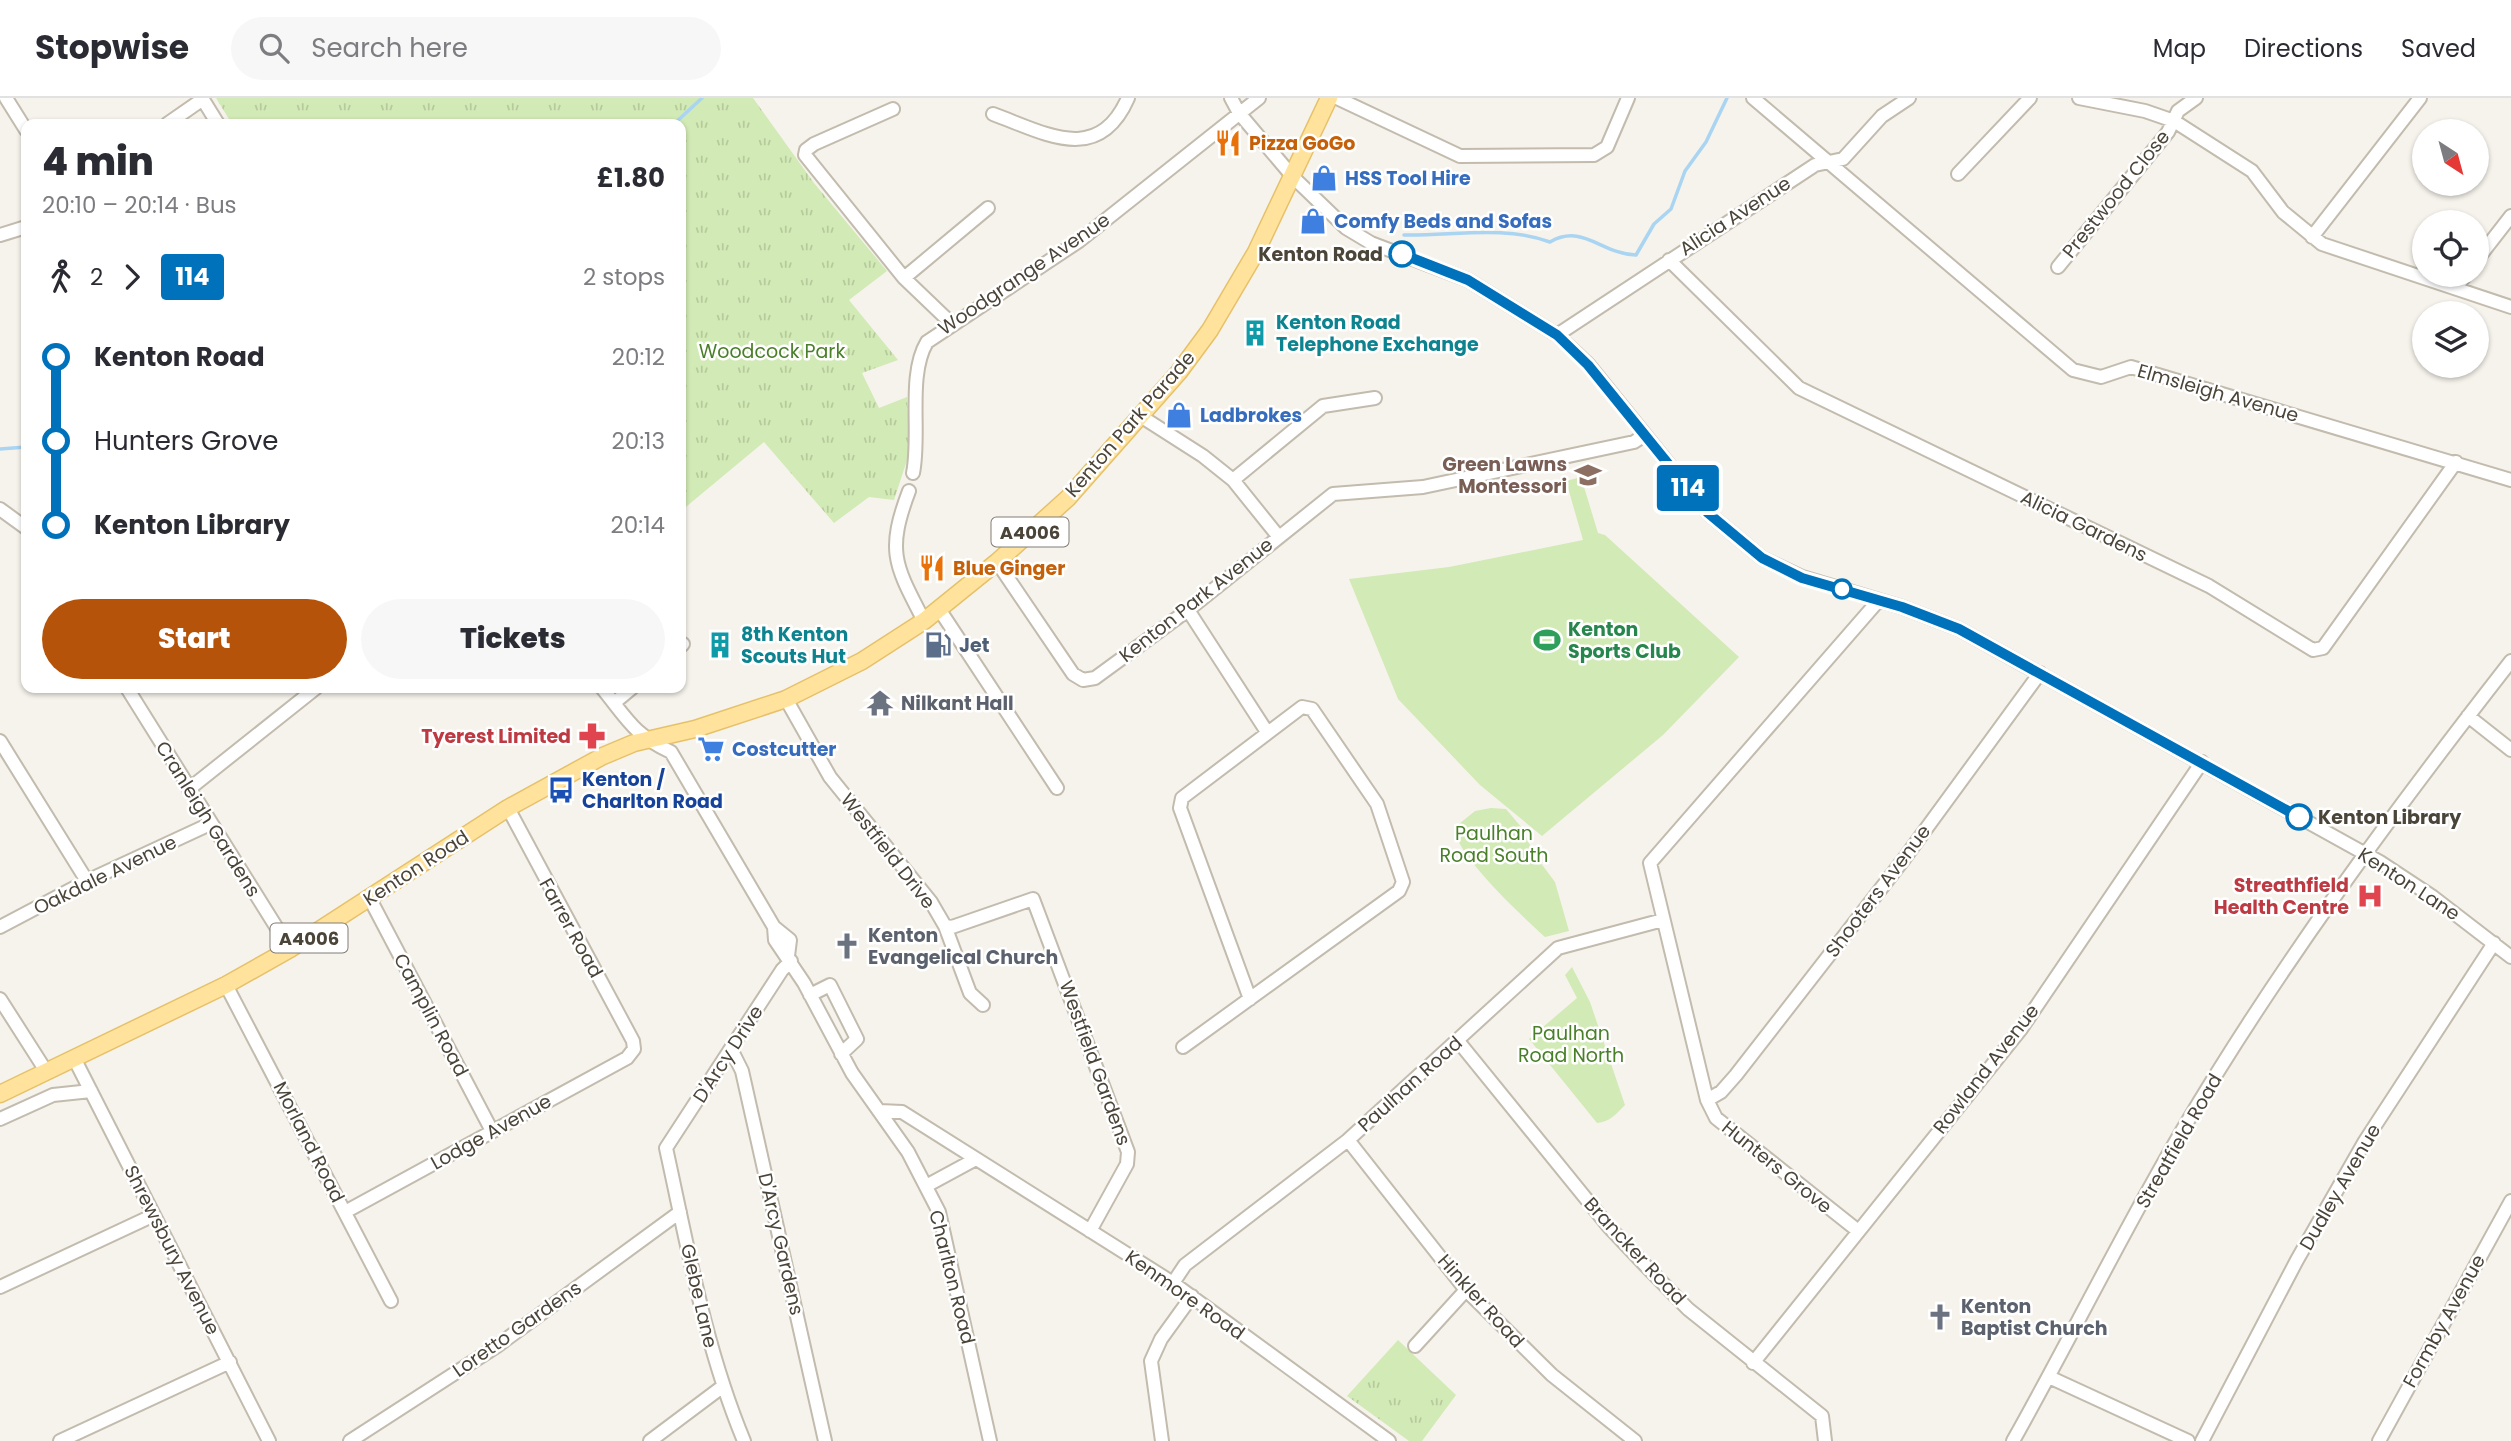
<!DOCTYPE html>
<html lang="en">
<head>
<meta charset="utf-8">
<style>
  :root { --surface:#fff; --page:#f7f7f7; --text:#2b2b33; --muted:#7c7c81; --line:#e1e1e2; --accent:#b45309 }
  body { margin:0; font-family:Poppins,sans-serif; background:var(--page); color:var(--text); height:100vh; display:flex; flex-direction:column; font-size:26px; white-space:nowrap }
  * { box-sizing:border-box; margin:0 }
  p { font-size:23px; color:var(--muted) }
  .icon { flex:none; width:38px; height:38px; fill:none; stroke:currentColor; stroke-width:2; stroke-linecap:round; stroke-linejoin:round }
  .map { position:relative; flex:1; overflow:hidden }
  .panel { position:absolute; left:21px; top:21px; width:665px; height:574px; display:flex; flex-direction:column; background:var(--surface); border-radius:14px; box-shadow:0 2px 5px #0004 }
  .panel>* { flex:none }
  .badge { padding:0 14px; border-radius:5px; font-size:24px; line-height:46px }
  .needle { width:46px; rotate:144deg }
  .buttons { position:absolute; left:2412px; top:21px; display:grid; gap:14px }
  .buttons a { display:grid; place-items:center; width:77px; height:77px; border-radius:50%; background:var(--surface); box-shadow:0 2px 5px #0004; font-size:35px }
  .map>.badge { position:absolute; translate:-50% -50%; box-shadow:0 0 0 4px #fff }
  .legs { display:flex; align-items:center; gap:10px; height:77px; padding:0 21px; font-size:23px }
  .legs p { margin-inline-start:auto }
  .overview { display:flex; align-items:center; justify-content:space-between; height:119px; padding:0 21px }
  h1 { font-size:38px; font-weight:800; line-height:52px }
  .primary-button { display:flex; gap:14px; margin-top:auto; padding:14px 21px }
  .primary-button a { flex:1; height:80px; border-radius:42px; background:var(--accent); color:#fff; font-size:28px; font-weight:800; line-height:80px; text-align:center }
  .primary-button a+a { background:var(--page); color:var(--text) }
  ul { padding:0 21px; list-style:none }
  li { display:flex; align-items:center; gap:24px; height:84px; font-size:26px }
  li i { display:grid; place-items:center; width:10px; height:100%; margin:0 9px; background:currentColor }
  li i::after { content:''; width:18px; height:18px; margin:-9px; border:5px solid; border-radius:50%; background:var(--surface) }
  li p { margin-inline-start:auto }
  li:first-child i { background:linear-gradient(#0000 50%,currentColor 0) }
  li:last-child i { background:linear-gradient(currentColor 50%,#0000 0) }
  header { display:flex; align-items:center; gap:42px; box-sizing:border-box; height:98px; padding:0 35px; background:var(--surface); border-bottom:2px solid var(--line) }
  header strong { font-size:33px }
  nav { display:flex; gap:38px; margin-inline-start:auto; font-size:24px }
  .search { width:490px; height:63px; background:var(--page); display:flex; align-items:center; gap:18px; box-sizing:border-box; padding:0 24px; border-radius:38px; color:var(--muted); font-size:26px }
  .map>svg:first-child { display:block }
  .park { fill:url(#park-tufts) }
  .garden { fill:#d2eab5 }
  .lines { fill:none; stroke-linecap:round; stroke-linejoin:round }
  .stream { stroke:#a9d4f2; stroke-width:3.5 }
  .minor-casing { stroke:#c2bbae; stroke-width:16 }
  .major-casing { stroke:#e6c16a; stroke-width:19 }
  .minor { stroke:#fff; stroke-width:12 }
  .major { stroke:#ffe39c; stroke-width:16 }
  .line-1-casing { stroke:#fff; stroke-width:16 }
  .line-1 { stroke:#0072bc; stroke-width:10 }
  .stop-1-dot { fill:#fff; stroke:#0072bc; stroke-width:3.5 }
  .labels { text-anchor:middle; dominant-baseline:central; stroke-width:5; stroke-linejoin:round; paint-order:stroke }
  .shield { fill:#fff; stroke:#817c74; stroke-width:2 }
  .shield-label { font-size:18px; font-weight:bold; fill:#4b4439 }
  .food-label { font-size:19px; font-weight:bold; fill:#c56008; stroke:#fff; text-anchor:start }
  .shop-label { font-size:19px; font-weight:bold; fill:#366cbe; stroke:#fff; text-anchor:start }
  .street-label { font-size:19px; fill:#4b4439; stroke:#fff }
  .stop-label { font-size:19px; font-weight:bold; fill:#4b4439; stroke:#fff; text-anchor:end }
  .culture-label { font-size:19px; font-weight:bold; fill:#0d838f; stroke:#fff; text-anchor:start }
  .park-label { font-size:19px; fill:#4a7f2a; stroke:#fff }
  .education-label { font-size:19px; font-weight:bold; fill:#785e54; stroke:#fff; text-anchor:end }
  .leisure-label { font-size:19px; font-weight:bold; fill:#27864d; stroke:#fff; text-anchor:start }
  .service-label { font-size:19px; font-weight:bold; fill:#4e5e75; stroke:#fff; text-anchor:start }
  .worship-label { font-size:19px; font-weight:bold; fill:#5b616d; stroke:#fff; text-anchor:start }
  .health-label { font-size:19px; font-weight:bold; fill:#be3a42; stroke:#fff; text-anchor:end }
  .transit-label { font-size:19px; font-weight:bold; fill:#164399; stroke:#fff; text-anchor:start }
</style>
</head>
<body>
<header>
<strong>Stopwise</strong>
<div class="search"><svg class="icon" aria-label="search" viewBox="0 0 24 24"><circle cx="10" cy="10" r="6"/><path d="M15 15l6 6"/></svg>Search here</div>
<nav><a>Map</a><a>Directions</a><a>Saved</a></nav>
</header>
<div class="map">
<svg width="2511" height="1343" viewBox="0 0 2511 1343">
  <defs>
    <pattern id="park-tufts" width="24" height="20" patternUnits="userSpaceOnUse" patternTransform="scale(1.75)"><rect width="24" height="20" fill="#d2eab5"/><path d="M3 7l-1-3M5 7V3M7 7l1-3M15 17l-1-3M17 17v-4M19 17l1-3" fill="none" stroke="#b6ca9c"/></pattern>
  </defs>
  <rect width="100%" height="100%" fill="#f6f3ec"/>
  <path class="park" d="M216 0H753L814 85 887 173 849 202 898 262 862 275 879 310 907 299 910 353 894 402 869 399 834 425 764 344 681 413V26H232Z
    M1398 1242 1456 1297 1422 1343H1409L1347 1298Z"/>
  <path class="garden" d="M1581 379 1598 435 1605 437 1739 559 1663 637 1542 738 1480 687 1398 601 1349 481 1449 469 1583 442 1566 383Z
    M1491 710 1506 711 1522 730 1534 756 1555 784 1569 833 1545 839C1523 819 1456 757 1454 730L1475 713Z
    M1572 869 1590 904 1625 1007C1616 1016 1610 1024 1597 1025L1529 941 1577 900 1565 877Z
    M1398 1244 1434 1277 1412 1301 1376 1268Z"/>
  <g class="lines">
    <path class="stream" d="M674 26 702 0
      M1404 137C1453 138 1504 127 1550 144 1583 125 1601 156 1636 157L1654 126 1671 111 1685 73 1706 44 1727 0
      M0 351 26 349"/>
    <g class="minor-casing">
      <path id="minor" d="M6 0 26 32
        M202 0 218 26
        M1231 0 1239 15 1293 79 1346 130 1371 145 1468 182 1557 237 1588 266 1708 415 1762 460 1802 479 1902 509 1959 531 2380 764 2433 799 2511 859
        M1337 0 1460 58 1594 57 1607 49 1628 0
        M1753 0 2073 272 2101 279 2131 269 2511 382
        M2079 0 2145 13 2174 23 2252 73 2283 114 2322 146 2511 209
        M893 11 814 46 806 52 805 57 904 180 951 225
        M993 16C1045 35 1098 68 1128 0
        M167 26 203 1
        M1958 76 2030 0
        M0 137 26 129
        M2312 139 2420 0
        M1669 162 1799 290 2209 488 2313 552 2323 550 2456 364
        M2476 163 2511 118
        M2058 169 2168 34 2178 13 2196 0
        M904 180 988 110
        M2455 190 2466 177
        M1557 237 1815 67 1843 61 1882 18 1909 0
        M1142 319 1203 358 1233 382 1278 438
        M913 375C921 336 907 277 927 244L1079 143 1259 0
        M1233 382 1323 308 1375 300
        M909 393C886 454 895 467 924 523
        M0 411 26 430
        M997 464 1073 576 1083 582 1095 580 1188 512 1333 396 1423 389 1634 344 1645 337
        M939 511 1057 690
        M1188 512 1267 634
        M681 548 683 546
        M127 590 290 851
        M602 590C628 622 633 636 671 654L774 829 790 842 788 858
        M786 601 830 679 931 804 945 828 970 895 983 907
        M614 605 632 590
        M2468 618 2511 652
        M0 643 87 783
        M189 691 316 590
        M370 801 492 1033
        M945 828 952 829 1033 801 1128 1054 1127 1066 1090 1133
        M0 829 87 783 210 726
        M774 829 775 842 804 885 852 975 908 1054 939 1114 990 1343
        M226 887 391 1203
        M810 897 830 887 857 941 841 956
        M0 901 46 973
        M1458 943 1609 1129 1644 1166 1688 1211 1822 1318 1825 1343
        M1183 949 1399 793 1403 784 1377 706 1312 611 1302 609 1182 700 1180 710 1250 901
        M731 951 742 973 825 1343
        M74 960 269 1343
        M1707 1002 1721 994 1736 977 1904 761 2040 575
        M880 1013 902 1014 1173 1185 1389 1343
        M0 1021 53 997 91 993
        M1348 1042 1466 1192 1552 1277 1635 1343
        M926 1088 974 1062
        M345 1114 627 960 634 951 633 943 508 710
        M1857 1132 1716 1020 1707 1002 1650 765 1879 502
        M1173 1185 1185 1167 1348 1042 1558 850 1663 822
        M0 1189 154 1117
        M1415 1248 1466 1192
        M1753 1265 2021 931 2202 664
        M2049 1279 2188 1343
        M60 1343 230 1264
        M350 1343 497 1248 680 1114
        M650 1343 722 1289
        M744 1343C705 1249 688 1150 666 1050L782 872 791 863
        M1162 1343 1151 1263 1161 1241 1192 1198
        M2013 1343C2071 1240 2123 1133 2183 1031 2280 867 2394 713 2511 563
        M2202 1343 2297 1162 2365 1043 2494 845
        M2379 1343 2511 1103"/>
    </g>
    <g class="major-casing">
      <path id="major" d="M0 996 226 887 290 851 508 710 603 658 634 645 695 631 786 601 862 563 924 523 997 464 1068 400 1179 274 1210 232 1256 154 1329 0"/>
    </g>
    <use href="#minor" class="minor"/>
    <use href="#major" class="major"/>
  </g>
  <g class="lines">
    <g class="line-1-casing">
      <path id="line-1" d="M1402 156 1468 182 1557 237 1588 267 1708 415 1762 460 1802 480 1902 509 1959 531 2299 719"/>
    </g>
    <use href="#line-1" class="line-1"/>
  </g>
  <defs>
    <g id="restaurant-bare" transform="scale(2.1)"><path d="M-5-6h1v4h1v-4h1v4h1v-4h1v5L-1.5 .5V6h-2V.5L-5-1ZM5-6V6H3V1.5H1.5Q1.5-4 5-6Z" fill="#e8710a" stroke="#fff" stroke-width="2.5" paint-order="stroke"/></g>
    <g id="shop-bare" transform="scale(2.1)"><path d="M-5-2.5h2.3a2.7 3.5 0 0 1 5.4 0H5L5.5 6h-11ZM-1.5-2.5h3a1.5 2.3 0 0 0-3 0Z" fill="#3f7fe0" stroke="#fff" stroke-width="2.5" paint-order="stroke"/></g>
    <g id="building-bare" transform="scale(2.1)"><path d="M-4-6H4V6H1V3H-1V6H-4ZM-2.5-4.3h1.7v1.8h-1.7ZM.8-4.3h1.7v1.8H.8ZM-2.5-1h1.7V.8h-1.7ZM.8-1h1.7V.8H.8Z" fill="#0f9aa8" stroke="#fff" stroke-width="2.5" paint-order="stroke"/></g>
    <g id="school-bare" transform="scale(2.1)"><path d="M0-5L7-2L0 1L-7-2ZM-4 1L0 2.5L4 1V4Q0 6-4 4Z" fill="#8d6e63" stroke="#fff" stroke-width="2.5" paint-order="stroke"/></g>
    <g id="stadium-bare" transform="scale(2.1)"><path d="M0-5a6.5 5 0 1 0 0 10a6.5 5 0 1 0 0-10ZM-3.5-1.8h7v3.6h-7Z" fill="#2e9e5b" stroke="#fff" stroke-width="2.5" paint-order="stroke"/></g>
    <g id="fuel-bare" transform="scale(2.1)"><path d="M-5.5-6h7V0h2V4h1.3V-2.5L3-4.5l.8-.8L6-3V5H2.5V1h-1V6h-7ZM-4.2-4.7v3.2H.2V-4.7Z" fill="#5c6f8a" stroke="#fff" stroke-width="2.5" paint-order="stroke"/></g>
    <g id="temple-bare" transform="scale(2.1)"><path d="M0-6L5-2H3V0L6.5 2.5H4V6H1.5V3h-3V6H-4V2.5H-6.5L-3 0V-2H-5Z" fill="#6b7280" stroke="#fff" stroke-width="2.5" paint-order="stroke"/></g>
    <g id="pharmacy-bare" transform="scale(2.1)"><path d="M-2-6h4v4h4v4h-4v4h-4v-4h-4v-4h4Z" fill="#e0444e" stroke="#fff" stroke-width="2.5" paint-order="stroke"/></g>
    <g id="supermarket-bare" transform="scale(2.1)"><path d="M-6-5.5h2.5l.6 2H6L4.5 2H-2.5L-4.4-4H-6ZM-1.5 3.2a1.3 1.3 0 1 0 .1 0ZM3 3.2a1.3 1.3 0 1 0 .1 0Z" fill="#3f7fe0" stroke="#fff" stroke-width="2.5" paint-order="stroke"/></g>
    <g id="bus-bare" transform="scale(2.1)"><path d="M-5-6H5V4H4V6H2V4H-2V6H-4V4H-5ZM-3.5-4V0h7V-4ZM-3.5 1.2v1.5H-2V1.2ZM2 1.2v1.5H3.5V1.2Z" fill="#1a4fb4" stroke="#fff" stroke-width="2.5" paint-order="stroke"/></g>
    <g id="hospital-bare" transform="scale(2.1)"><path d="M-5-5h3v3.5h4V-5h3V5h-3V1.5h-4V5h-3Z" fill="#e0444e" stroke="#fff" stroke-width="2.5" paint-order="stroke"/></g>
    <g id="church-bare" transform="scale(2.1)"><path d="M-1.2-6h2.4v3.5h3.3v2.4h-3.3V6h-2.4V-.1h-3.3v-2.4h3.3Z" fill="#6b7280" stroke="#fff" stroke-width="2.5" paint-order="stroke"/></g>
  </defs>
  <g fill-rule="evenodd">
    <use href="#restaurant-bare" x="1228" y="45"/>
    <use href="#shop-bare" x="1324" y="80"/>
    <use href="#shop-bare" x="1313" y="123"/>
    <use href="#building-bare" x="1255" y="235"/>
    <use href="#shop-bare" x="1179" y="317"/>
    <use href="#school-bare" x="1588" y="377"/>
    <use href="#restaurant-bare" x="932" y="470"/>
    <use href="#stadium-bare" x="1547" y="542"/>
    <use href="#building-bare" x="720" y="547"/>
    <use href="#fuel-bare" x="938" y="547"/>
    <use href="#temple-bare" x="880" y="605"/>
    <use href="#pharmacy-bare" x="592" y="638"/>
    <use href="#supermarket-bare" x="711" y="651"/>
    <use href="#bus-bare" x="561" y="692"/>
    <use href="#hospital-bare" x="2370" y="798"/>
    <use href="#church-bare" x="847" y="848"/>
    <use href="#church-bare" x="1940" y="1219"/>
  </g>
  <g class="stop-1-dot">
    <circle cx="1402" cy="156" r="12"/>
    <circle cx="1842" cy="491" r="9"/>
    <circle cx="2299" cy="719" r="12"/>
  </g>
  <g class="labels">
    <g class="shield">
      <rect x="991.5" y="419.5" width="77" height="29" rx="5"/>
      <rect x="270.5" y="825.5" width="77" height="29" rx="5"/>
    </g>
    <g class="shield-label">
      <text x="1030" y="434">A4006</text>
      <text x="309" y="840">A4006</text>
    </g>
    <g class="food-label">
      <text x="1249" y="45">Pizza GoGo</text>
      <text x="953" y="470">Blue Ginger</text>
    </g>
    <g class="shop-label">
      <text x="1345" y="80">HSS Tool Hire</text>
      <text x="1334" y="123">Comfy Beds and Sofas</text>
      <text x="1200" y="317">Ladbrokes</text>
      <text x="732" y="651">Costcutter</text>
    </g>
    <g class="street-label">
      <text transform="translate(2116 96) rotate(-51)">Prestwood Close</text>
      <text transform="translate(1735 118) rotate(-33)">Alicia Avenue</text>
      <text transform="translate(1024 176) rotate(-34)">Woodgrange Avenue</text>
      <text transform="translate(2218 295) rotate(16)">Elmsleigh Avenue</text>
      <text transform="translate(1130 326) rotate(-49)">Kenton Park Parade</text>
      <text transform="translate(2084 428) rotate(26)">Alicia Gardens</text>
      <text transform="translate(1196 502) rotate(-38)">Kenton Park Avenue</text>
      <text transform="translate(208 721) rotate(58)">Cranleigh Gardens</text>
      <text transform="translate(888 753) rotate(52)">Westfield Drive</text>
      <text transform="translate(416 770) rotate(-33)">Kenton Road</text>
      <text transform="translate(105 777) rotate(-26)">Oakdale Avenue</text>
      <text transform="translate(2409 786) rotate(33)">Kenton Lane</text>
      <text transform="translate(1878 793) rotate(-53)">Shooters Avenue</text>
      <text transform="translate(571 830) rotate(61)">Farrer Road</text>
      <text transform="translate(431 917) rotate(62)">Camplin Road</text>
      <text transform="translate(728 956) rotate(-57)">D'Arcy Drive</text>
      <text transform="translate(1095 965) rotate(70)">Westfield Gardens</text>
      <text transform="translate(1986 971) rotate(-52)">Rowland Avenue</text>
      <text transform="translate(1410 986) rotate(-42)">Paulhan Road</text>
      <text transform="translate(491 1034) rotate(-29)">Lodge Avenue</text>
      <text transform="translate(2179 1043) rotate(-60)">Streatfield Road</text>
      <text transform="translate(309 1044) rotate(63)">Morland Road</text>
      <text transform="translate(1777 1069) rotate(39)">Hunters Grove</text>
      <text transform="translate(2340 1089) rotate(-60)">Dudley Avenue</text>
      <text transform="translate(781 1146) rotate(77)">D'Arcy Gardens</text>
      <text transform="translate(172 1152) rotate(63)">Shrewsbury Avenue</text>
      <text transform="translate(1635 1153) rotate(47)">Brancker Road</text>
      <text transform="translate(952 1179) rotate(76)">Charlton Road</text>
      <text transform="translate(1185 1197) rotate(35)">Kenmore Road</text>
      <text transform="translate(699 1198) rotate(77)">Glebe Lane</text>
      <text transform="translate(1481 1203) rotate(48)">Hinkler Road</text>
      <text transform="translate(2444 1223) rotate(-61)">Formby Avenue</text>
      <text transform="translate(517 1231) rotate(-35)">Loretto Gardens</text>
    </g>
    <g class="stop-label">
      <text x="1383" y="156">Kenton Road</text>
      <text x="2318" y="719" text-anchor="start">Kenton Library</text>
    </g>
    <g class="culture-label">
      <text x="1276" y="224">Kenton Road<tspan x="1276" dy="22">Telephone Exchange</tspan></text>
      <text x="741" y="536">8th Kenton<tspan x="741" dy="22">Scouts Hut</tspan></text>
    </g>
    <g class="park-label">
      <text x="772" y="253">Woodcock Park</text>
      <text x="1494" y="735">Paulhan<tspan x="1494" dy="22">Road South</tspan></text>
      <text x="1571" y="935">Paulhan<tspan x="1571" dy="22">Road North</tspan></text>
    </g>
    <g class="education-label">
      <text x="1567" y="366">Green Lawns<tspan x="1567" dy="22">Montessori</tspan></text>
    </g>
    <g class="leisure-label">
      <text x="1568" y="531">Kenton<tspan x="1568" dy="22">Sports Club</tspan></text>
    </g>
    <g class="service-label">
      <text x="959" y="547">Jet</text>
    </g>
    <g class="worship-label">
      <text x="901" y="605">Nilkant Hall</text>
      <text x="868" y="837">Kenton<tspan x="868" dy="22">Evangelical Church</tspan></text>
      <text x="1961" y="1208">Kenton<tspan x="1961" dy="22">Baptist Church</tspan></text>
    </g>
    <g class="health-label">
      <text x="571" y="638">Tyerest Limited</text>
      <text x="2349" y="787">Streathfield<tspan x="2349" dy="22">Health Centre</tspan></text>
    </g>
    <g class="transit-label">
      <text x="582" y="681">Kenton /<tspan x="582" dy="22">Charlton Road</tspan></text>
    </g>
  </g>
</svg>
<div class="buttons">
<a><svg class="needle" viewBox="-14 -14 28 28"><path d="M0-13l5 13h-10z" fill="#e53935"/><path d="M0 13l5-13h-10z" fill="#7c7c81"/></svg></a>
<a><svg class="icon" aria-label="locate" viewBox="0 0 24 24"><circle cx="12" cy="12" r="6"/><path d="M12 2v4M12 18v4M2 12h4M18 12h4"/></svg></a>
<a><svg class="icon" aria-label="layers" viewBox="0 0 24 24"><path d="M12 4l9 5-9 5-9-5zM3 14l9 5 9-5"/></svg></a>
</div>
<b class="badge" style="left:1688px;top:390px;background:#0072bc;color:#fff">114</b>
<section class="panel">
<div class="overview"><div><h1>4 min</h1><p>20:10 – 20:14 · Bus</p></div><b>£1.80</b></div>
<div class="legs"><svg class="icon" aria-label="walk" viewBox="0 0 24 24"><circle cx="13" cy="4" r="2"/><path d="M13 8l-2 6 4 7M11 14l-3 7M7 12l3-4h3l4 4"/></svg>2<svg class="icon" aria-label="forward" viewBox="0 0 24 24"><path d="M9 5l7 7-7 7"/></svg><b class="badge" style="background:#0072bc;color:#fff">114</b><p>2 stops</p></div>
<ul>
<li><i style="color:#0072bc"></i><b>Kenton Road</b><p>20:12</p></li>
<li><i style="color:#0072bc"></i><span>Hunters Grove</span><p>20:13</p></li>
<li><i style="color:#0072bc"></i><b>Kenton Library</b><p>20:14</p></li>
</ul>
<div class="primary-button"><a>Start</a><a>Tickets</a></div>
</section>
</div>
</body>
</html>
